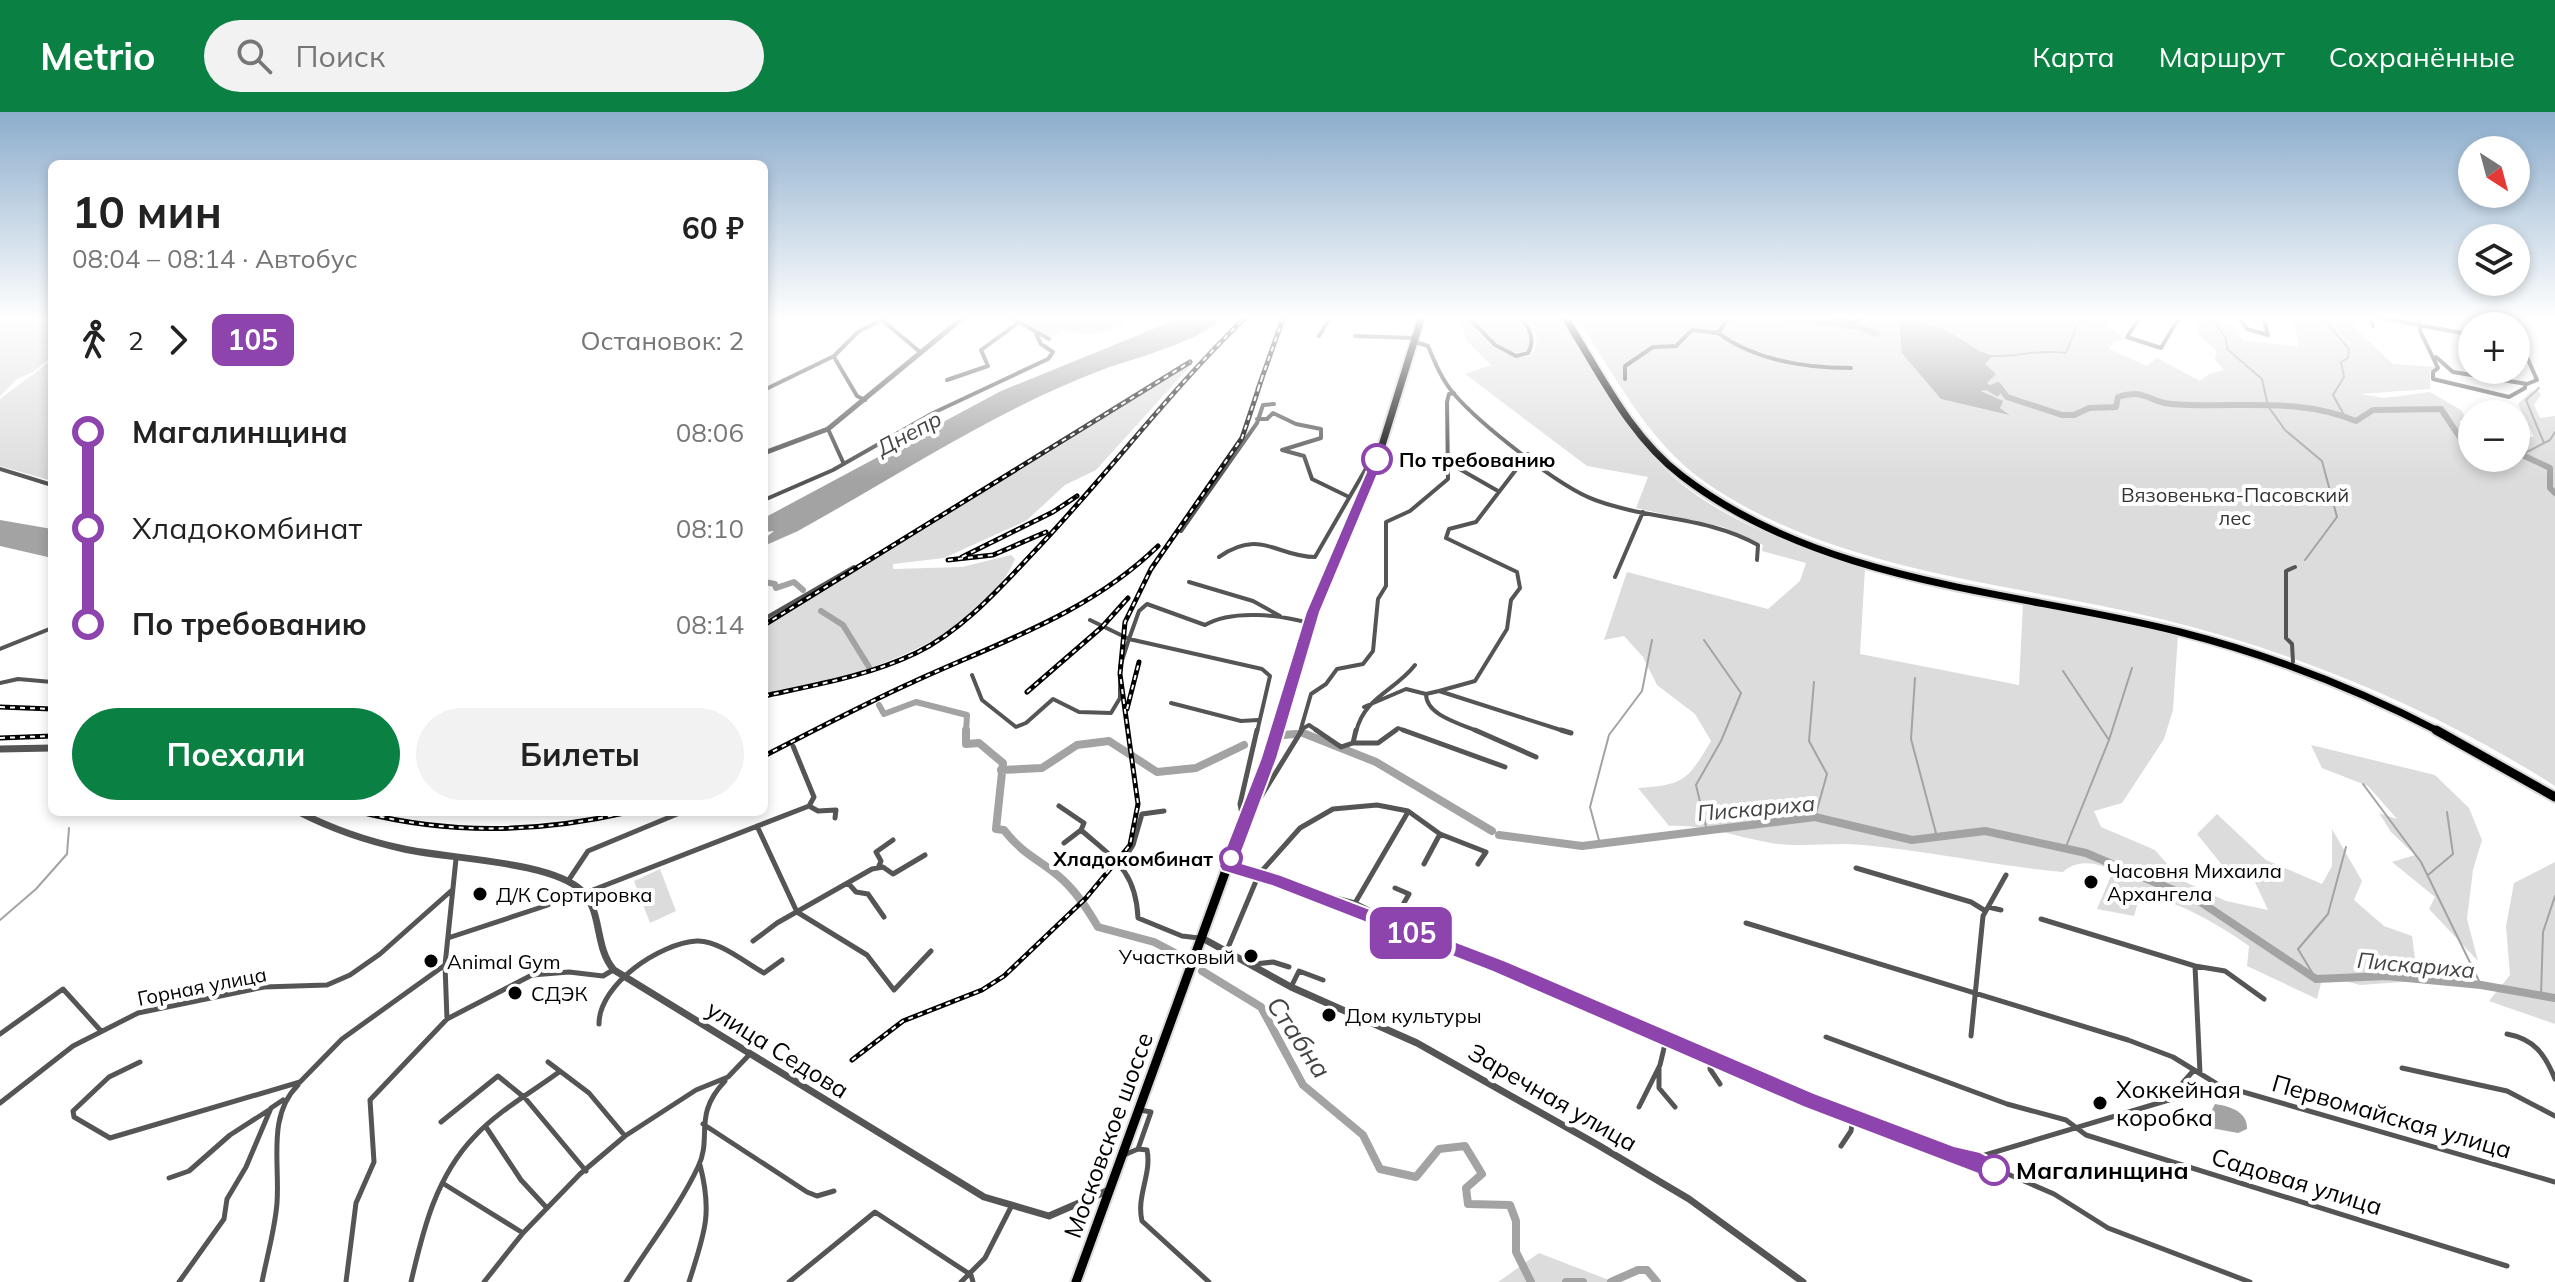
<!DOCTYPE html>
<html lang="ru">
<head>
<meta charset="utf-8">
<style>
  :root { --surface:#fff; --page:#f2f2f2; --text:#222; --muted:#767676; --accent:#0b8043 }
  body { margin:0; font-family:Mulish,sans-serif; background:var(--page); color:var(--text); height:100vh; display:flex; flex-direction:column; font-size:30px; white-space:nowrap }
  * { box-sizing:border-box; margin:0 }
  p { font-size:26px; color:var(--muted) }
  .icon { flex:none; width:44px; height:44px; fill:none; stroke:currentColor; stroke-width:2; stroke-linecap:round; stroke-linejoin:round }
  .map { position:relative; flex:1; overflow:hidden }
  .panel { position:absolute; left:48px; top:48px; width:720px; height:656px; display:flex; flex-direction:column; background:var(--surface); border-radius:12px; box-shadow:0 4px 12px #0003 }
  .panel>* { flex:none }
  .badge { padding:0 16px; border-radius:12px; font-size:28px; line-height:52px }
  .needle { width:52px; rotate:144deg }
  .fabs { position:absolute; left:2458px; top:24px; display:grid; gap:16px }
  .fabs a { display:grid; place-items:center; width:72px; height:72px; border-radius:50%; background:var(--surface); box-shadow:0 4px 12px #0003; font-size:40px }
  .map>.badge { position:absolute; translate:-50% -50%; box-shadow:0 0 0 4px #fff }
  .legs { display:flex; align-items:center; gap:12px; height:88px; padding:0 24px; font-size:26px }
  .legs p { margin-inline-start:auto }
  .summary { display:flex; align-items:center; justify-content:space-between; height:136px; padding:0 24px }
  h1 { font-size:44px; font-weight:700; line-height:60px }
  .button { display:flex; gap:16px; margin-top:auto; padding:16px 24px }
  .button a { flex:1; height:92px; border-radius:48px; background:var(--accent); color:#fff; font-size:32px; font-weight:700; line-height:92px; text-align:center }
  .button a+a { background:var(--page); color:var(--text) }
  ul { padding:0 24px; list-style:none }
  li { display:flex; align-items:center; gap:28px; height:96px; font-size:30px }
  li i { display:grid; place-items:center; width:12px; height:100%; margin:0 10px; background:currentColor }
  li i::after { content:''; width:20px; height:20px; margin:-10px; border:6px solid; border-radius:50%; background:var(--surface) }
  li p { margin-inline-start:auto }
  li:first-child i { background:linear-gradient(#0000 50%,currentColor 0) }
  li:last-child i { background:linear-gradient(currentColor 50%,#0000 0) }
  header { display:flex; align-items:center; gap:48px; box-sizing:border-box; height:112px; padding:0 40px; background:var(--accent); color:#fff }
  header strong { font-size:38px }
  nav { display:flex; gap:44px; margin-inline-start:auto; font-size:28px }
  .search { width:560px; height:72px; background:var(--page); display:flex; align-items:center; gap:20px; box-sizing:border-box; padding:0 28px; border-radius:44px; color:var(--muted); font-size:30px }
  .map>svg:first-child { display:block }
  .green { fill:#dcdcdc; fill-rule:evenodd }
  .water { fill:#a3a3a3 }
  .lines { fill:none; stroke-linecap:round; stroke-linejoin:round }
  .stream { stroke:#a3a3a3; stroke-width:2 }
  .river-far1 { stroke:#a3a3a3; stroke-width:6 }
  .river { stroke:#a3a3a3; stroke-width:8 }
  .primary-far1-casing { stroke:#dbdbdb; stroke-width:11 }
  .primary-casing { stroke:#dbdbdb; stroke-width:13 }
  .minor-far1 { stroke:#555; stroke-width:4 }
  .minor { stroke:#555; stroke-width:5 }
  .tertiary-far1 { stroke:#555; stroke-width:5 }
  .tertiary { stroke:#555; stroke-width:7 }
  .primary-far1 { stroke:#000; stroke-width:7 }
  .primary { stroke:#000; stroke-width:9 }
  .rail-casing { stroke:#000; stroke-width:5 }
  .rail { stroke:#fff; stroke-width:2; stroke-dasharray:5; stroke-linecap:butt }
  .line-1 { fill:#8e44ad; stroke:#fff; stroke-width:2 }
  .stop-1-dot { fill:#fff; stroke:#8e44ad; stroke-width:4 }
  .poi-dot { fill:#000; stroke:#fff; stroke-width:3 }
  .labels { text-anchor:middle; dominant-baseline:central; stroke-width:8; stroke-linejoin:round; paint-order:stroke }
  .stop-label { font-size:20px; font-weight:bold; fill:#000; stroke:#fff; text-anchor:start }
  .park-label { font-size:20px; fill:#333; stroke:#fff }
  .poi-label { font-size:20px; fill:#000; stroke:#fff; text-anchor:start }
  .street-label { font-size:20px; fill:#000; stroke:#fff }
  .water-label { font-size:22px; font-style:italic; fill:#444; stroke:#fff }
  .near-street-label { font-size:24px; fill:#000; stroke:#fff }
  .near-poi-label { font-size:24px; fill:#000; stroke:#fff; text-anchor:start }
  .near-stop-label { font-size:24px; font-weight:bold; fill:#000; stroke:#fff; text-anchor:start }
  .near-water-label { font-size:26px; font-style:italic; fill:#444; stroke:#fff }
</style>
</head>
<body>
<header>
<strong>Metrio</strong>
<div class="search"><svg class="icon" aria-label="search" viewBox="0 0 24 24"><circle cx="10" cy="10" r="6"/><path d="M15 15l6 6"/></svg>Поиск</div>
<nav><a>Карта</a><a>Маршрут</a><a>Сохранённые</a></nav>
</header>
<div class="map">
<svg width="2555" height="1170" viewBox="0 0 2555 1170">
  <rect width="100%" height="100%" fill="#fff"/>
  <path class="green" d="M0 204H52V244L33 260 17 267 0 284Z
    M1017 204H1127L1123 213C1101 224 1083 223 1063 218L1050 226 1014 206Z
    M1458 204H1464C1483 226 1496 246 1528 245L1535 238 1537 225 1524 204H1559C1592 253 1618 308 1659 351 1712 407 1793 433 1865 456L1860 542 2019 573 2023 491 2178 523 2173 598 2164 627 2122 691 2094 699 2101 715 2155 738 2181 768 2226 789 2268 798 2254 768 2222 753 2197 722 2217 702 2266 748 2322 772 2332 754V717L2362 769 2354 788 2384 814 2412 824 2418 869 2360 873 2323 863 2317 887 2247 854 2249 834C2220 813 2175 787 2140 783L2134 804 2097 797 2113 759C2097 750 2077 747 2063 760 1995 754 1930 739 1863 733 1833 730 1800 736 1771 731 1735 725 1705 712 1669 714L1638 676C1684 673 1688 668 1711 629L1695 602 1657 573 1643 545 1624 524 1604 528 1627 460 1768 497 1800 469 1806 451 1762 439 1763 433 1723 415 1636 396 1648 365 1587 354 1465 262 1491 253 1467 229Z
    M1470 204H1516L1531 227 1527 238C1505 249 1483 219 1470 204Z
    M1576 204H1822L1854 211 1868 204H2115L2108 216 2126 226 2114 230 2109 237 2147 254 2157 246 2200 269 2209 262 2224 258 2215 248 2216 239 2197 220 2200 204H2225L2243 228 2299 235 2293 204H2348L2358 219 2393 252 2436 255 2430 260V277L2360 282 2384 286 2430 280 2461 298 2466 306 2459 310 2472 324V346H2516V337L2530 334 2516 325H2534L2518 292 2531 279 2537 278 2541 282 2534 293 2540 306 2555 304V674C2434 597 2300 541 2161 507 2010 470 1836 461 1705 370 1647 329 1614 262 1576 204ZM1902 204 1946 218 1981 241H1990L1985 252 1986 271 1981 278 1998 288 2000 296 2010 302 1941 287Z
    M52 248V369L0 354V287Z
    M1192 252 1096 358 1065 373 1026 409 944 446 893 452V457L962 455 1011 443 1015 447C985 518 883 557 812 572 797 575 780 581 764 581V516Z
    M2311 633 2435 663 2469 696 2482 728 2473 758 2467 807 2478 849 2429 797 2435 785 2392 750 2415 743 2391 720 2379 701 2397 707 2368 674 2322 656Z
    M2555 750V912L2489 889 2510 863 2506 814 2514 771Z
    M660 757 676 799 650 811 634 769Z
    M1539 1141 1614 1170H1498Z"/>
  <path class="water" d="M1185 204H1223C1210 226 1133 247 1107 256 998 296 899 363 798 419L764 434V427L774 419 764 420V406L1001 279Z
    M1902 204 1946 218 1981 240 1993 243 1985 252 1996 262 1987 271 1991 277 1981 279 2003 289 2000 296 2010 303 1941 287 1902 241 1899 207Z
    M0 408 52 417V446L0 434Z
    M2215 992C2230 994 2248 1000 2247 1017L2238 1021 2211 1016V1000Z"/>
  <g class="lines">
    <path class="stream" d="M2209 204 2226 226 2227 237 2262 267 2268 294 2285 318 2322 349 2337 405 2305 448
      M2329 204 2324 208 2349 237 2348 246 2341 250 2344 265 2333 283 2344 303
      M1991 244C2017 245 2039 237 2066 241L2078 211 2088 204
      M2539 276 2526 288 2544 331
      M2523 342 2550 328 2555 320
      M1704 528 1741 581 1721 629 1696 673 1707 719
      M2063 559 2109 628
      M1915 566 1911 627 1937 725
      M1814 570 1809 629 1827 662 1815 705
      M2363 672 2421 750 2481 873
      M1600 732 1590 695 1609 623 1642 579 1652 528
      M2065 737 2109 628 2132 556
      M2428 763 2453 742 2447 700
      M0 808 36 777 67 742 69 716
      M2316 867 2298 837 2328 802 2346 735
      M2541 883 2543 820 2555 784"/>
    <path class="river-far1" d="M1775 204 1858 215 1877 222
      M1984 273 1997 281 1993 275 1998 273 2007 285 2062 303H2074L2089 296 2116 295 2118 285C2147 276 2147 290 2171 292 2235 297 2295 284 2356 309L2373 298 2441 297 2459 324 2472 327
      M2516 340 2550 356V376L2555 381
      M764 470 775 472 776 476 794 470 803 478
      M821 499 843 513 869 555
      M879 593 884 602 916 590 967 603 966 620"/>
    <path class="river" d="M966 618V632L979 631 1003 651 996 717 1004 718C1025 745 1040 747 1063 768 1078 782 1088 798 1098 815L1154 830 1175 841
      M1303 621 1376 650 1492 719
      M1283 623 1296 622
      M1001 658 1042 656 1077 633 1109 629 1157 660 1196 656 1244 633
      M1499 723 1582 734 1815 705 1912 728 1985 719 2086 741 2199 789 2316 867 2386 864 2481 873 2555 886
      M1202 859 1261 895 1303 973 1363 1023 1380 1057 1416 1065 1439 1037 1465 1034 1482 1062 1466 1076 1468 1092 1510 1093 1516 1109V1140L1531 1170
      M1566 1170H1583
      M1611 1170 1638 1158H1647L1657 1170"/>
    <g class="primary-far1-casing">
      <path id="primary-far1" d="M1564 204C1599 259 1629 324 1682 364 1824 473 2013 478 2180 520 2270 543 2357 577 2440 620
        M1277 620 1313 500 1379 343 1422 204"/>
    </g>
    <g class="primary-casing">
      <path id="primary" d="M2436 618 2555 685
        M1076 1170 1277 618"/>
    </g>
    <path class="minor-far1" d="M1008 204 1049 227
      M1161 204H1172
      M1467 204 1495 233 1516 244 1528 241C1536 227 1529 216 1520 204
      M1827 204 1855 210 1865 204
      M2141 204 2127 225 2161 236 2180 204
      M2238 204 2247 217 2268 223 2263 204
      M2369 204 2373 214
      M2371 204 2472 223
      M2418 204 2421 221 2438 256 2433 260V267L2509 285 2525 276V272
      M2473 204 2512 214
      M882 208 920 240
      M1718 221C1756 249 1804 256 1851 256
      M1319 224 1331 204
      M1355 224 1414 226
      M1415 230 1428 234C1435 251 1442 268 1454 282 1479 311 1559 375 1595 388 1649 408 1706 404 1758 433L1757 448
      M834 245 857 284 865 288
      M2436 245 2453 260 2527 272 2537 268 2527 245 2516 241
      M1625 267V254L1653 235 1676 234 1692 218 1718 221 1730 204
      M947 268 988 254 981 238 1018 211
      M764 278 834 244 858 220 888 204
      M1257 307H1267L1273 301 1296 312 1321 317V326L1282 338 1304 344 1312 367 1347 384
      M828 317 843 350
      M1449 351 1498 379
      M0 357 52 373
      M764 388 833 358 933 301 1048 247 1053 240 1041 232 1036 222
      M1181 419 1257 311 1263 293 1274 292
      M1219 445C1261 416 1277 445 1315 445L1368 353 1376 351
      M1615 465 1643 400
      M1189 470 1253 489 1280 504
      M764 507 854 455
      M1090 508 1129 527 1139 499 1147 492 1205 513C1233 497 1279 503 1309 511
      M0 537 52 516
      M2293 550 2292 532 2286 526V459L2295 455
      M972 563 982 588 1016 615 1026 611 1053 587 1079 600 1111 601 1120 586V555L1129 527 1262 557 1270 564 1257 620
      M0 571 18 567 52 570
      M1439 579 1475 569 1507 517 1511 488 1520 476 1517 460 1446 426 1449 417 1476 410 1528 342
      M1426 582C1426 604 1462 612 1479 620
      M1171 591 1241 609 1258 608
      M1364 595 1406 577 1426 582 1439 579 1567 620
      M1302 617 1309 613 1319 620
      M1300 620 1311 582 1326 572 1337 557 1363 552 1373 539 1378 487 1386 474V410L1410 399 1448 367 1447 290 1449 282 1454 281
      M1356 620C1364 585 1395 579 1415 553
      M1393 620 1398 616 1408 620"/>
    <path class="minor" d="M1257 618 1240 692 1242 702 1249 704 1302 618
      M1316 618 1341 635 1353 631 1356 618
      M1403 618 1505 655
      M1475 618 1536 645
      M1561 618 1571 621
      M1353 631H1378L1396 618
      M793 634 814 685 809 694
      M809 694 818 699 836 698 835 706
      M1059 694 1084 711 1081 718C1114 747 1136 759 1138 806L1182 824 1199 826
      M757 714 797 800
      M1064 731 1081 718
      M1121 752 1133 733 1142 702 1164 699
      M1424 752 1440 722
      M1230 755C1296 774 1360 801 1424 826 1602 895 1776 976 1954 1044L1973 1047 2054 1082 2108 1116 2250 1170
      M878 756 881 749 876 740 893 728
      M1856 756 1971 790 1984 798
      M568 769 588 739 682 700
      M848 771 856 780 868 782 884 805
      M1305 778 1355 791 1373 800 1375 807
      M580 783 809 694
      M1355 791 1408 700
      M1988 795 2001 798
      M797 800 867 843 894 878 931 839
      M2041 807 2195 854 2225 859 2264 887
      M1746 811 2128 928 2173 945 2217 972
      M1391 814 1409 782 1395 776
      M448 826 548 793
      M753 829 777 811 872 757 883 755 893 762 925 743
      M1227 838 1259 762 1300 716 1333 697 1377 693 1408 699 1440 722 1486 740 1478 752
      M1255 852 1273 850 1289 855
      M445 853 447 907
      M2195 854 2200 961
      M1291 875 1299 859 1323 868
      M599 912C599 872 660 831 697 829 718 828 746 851 764 861L782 848
      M0 922 63 877 101 919
      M2507 922C2534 927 2545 942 2555 967
      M1971 924 1983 804 2006 763
      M1826 925 2007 992 2066 1008 2086 1023 2507 1154
      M1711 947 1710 957 1720 972
      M140 950 109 965 73 999 74 1005 110 1026 300 970 342 927 445 853 456 747
      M548 950 589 981 625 1024
      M1659 955V976L1675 995
      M2402 956 2507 979 2555 1004
      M2171 984 2194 958
      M0 991 73 934 138 901 264 875 327 873 350 863 380 842 451 779
      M1639 995 1660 953 1666 928
      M1140 998 1151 1000 1138 1037 1147 1038C1152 1062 1136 1084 1142 1109L1209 1170
      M441 1010 498 964 525 986 586 1059
      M703 1012 807 1080 817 1084 834 1079
      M486 1015 521 1068 546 1095
      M1841 1034 1851 1019 1853 1005
      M1124 1043 1138 1037
      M1975 1046 2219 973 2555 1070
      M169 1066 189 1059 230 1023 269 998
      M444 1072 523 1121
      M179 1170 224 1107 227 1087 246 1055 271 996 283 988
      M262 1170C267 1144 275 1117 277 1091 280 1050 267 1004 298 973
      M346 1170 356 1091 374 1050 370 988 447 907 532 863 569 860 603 864 613 858
      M411 1170C423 1118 436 1064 475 1024 498 999 532 980 559 960
      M484 1170 523 1121 580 1062 625 1024 696 978 728 965 749 943
      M626 1170C650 1132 679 1095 698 1055 713 1024 692 1004 725 969
      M689 1170C704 1122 713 1103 700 1053
      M789 1170 875 1100 971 1163 973 1170
      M961 1170 985 1146 1011 1095"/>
    <path class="tertiary-far1" d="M764 341 828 317 965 204"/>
    <path class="tertiary" d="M0 637 52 636
      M299 700C332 717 367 729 404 737 448 747 552 749 582 779 603 800 594 835 614 858L984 1085 1049 1104 1109 1078
      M1202 826 1291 875 1417 931 1598 1033 1689 1087 1803 1170"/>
    <use href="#primary-far1" class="primary-far1"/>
    <use href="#primary" class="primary"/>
    <g class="rail-casing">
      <path id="rail" d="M1258 277 1284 204
        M962 445 1053 400 1077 384
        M948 448 993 443 1046 420
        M764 513 1190 250
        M1027 580 1102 515 1128 486
        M764 584C815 573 868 564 916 541 961 519 997 479 1031 443 1106 365 1169 279 1247 204
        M0 595 52 597
        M1127 597 1139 550
        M0 626 52 624
        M764 644C813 619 862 593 913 570 1000 530 1088 502 1158 434
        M360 700C451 723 538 721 629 700
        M852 948 903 909 982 878 1004 864 1086 786 1130 733 1138 692 1120 562 1125 510 1151 457 1242 326 1262 266"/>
    </g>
    <use href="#rail" class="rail"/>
  </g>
  <linearGradient id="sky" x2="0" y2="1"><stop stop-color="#8cadcc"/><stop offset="0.56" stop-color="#fff"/><stop offset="1" stop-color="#fff" stop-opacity="0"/></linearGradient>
  <rect width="2555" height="367" fill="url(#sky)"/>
  <path class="line-1" d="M1373 344 1384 347 1320 500 1277 646 1238 750 1281 763 1506 849 1814 981 1954 1034 1980 1040 2001 1051 2004 1058 2001 1065 1994 1068 1803 995 1493 860 1272 774 1222 759 1219 754 1261 646 1306 500Z"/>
  <g class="stop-1-dot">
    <circle cx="1377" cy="347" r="14"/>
    <circle cx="1231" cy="746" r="10"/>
    <circle cx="1994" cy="1058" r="14"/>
  </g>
  <g class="poi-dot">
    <circle cx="2091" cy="770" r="8"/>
    <circle cx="480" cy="782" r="8"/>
    <circle cx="1251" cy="844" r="8"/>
    <circle cx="431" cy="849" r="8"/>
    <circle cx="515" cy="881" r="8"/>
    <circle cx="1329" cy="903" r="8"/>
    <circle cx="2100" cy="991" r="8"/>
  </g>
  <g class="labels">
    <g class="stop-label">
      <text x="1399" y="347">По требованию</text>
      <text x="1213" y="746" text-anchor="end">Хладокомбинат</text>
    </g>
    <g class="park-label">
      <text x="2235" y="382">Вязовенька-Пасовский<tspan x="2235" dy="23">лес</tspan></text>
    </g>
    <g class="poi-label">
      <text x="2107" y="758">Часовня Михаила<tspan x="2107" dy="23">Архангела</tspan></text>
      <text x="496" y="782">Д/К Сортировка</text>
      <text x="1235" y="844" text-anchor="end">Участковый</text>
      <text x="447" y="849">Animal Gym</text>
      <text x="531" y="881">СДЭК</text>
      <text x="1345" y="903">Дом культуры</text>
    </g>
    <g class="street-label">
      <text transform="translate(202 874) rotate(-11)">Горная улица</text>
    </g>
    <g class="water-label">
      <text transform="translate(909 321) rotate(-28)">Днепр</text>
      <text transform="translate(1756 696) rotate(-5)">Пискариха</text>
      <text transform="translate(2416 853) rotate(5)">Пискариха</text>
    </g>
    <g class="near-street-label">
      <text transform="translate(778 937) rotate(32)">улица Седова</text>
      <text transform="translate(1553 985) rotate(30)">Заречная улица</text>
      <text transform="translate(2392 1004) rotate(16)">Первомайская улица</text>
      <text transform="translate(1108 1023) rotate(-70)">Московское шоссе</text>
      <text transform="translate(2297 1069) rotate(17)">Садовая улица</text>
    </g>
    <g class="near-poi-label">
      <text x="2116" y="977">Хоккейная<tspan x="2116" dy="28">коробка</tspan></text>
    </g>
    <g class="near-stop-label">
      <text x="2016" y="1058">Магалинщина</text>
    </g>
    <g class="near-water-label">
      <text transform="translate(1299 925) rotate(56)">Стабна</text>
    </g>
  </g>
</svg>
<div class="fabs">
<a><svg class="needle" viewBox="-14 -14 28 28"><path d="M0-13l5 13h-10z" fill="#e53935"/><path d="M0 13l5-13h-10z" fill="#767676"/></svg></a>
<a><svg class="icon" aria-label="layers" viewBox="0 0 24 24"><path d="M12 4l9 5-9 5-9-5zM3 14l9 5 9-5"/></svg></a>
<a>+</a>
<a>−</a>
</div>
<b class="badge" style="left:1411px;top:821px;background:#8e44ad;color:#fff">105</b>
<section class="panel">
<div class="summary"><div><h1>10 мин</h1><p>08:04 – 08:14 · Автобус</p></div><b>60 ₽</b></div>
<div class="legs"><svg class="icon" aria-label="walk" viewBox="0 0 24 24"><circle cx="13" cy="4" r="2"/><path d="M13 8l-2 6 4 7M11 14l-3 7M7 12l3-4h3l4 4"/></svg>2<svg class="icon" aria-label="forward" viewBox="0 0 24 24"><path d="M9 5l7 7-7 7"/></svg><b class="badge" style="background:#8e44ad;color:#fff">105</b><p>Остановок: 2</p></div>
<ul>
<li><i style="color:#8e44ad"></i><b>Магалинщина</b><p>08:06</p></li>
<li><i style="color:#8e44ad"></i><span>Хладокомбинат</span><p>08:10</p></li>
<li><i style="color:#8e44ad"></i><b>По требованию</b><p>08:14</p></li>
</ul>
<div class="button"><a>Поехали</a><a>Билеты</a></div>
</section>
</div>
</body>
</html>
